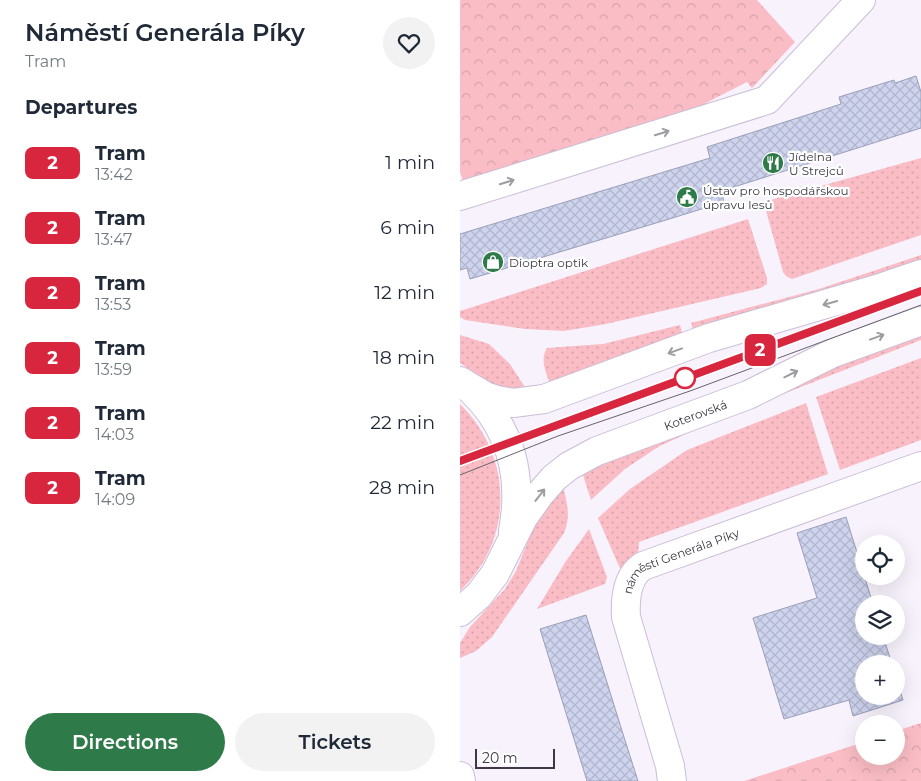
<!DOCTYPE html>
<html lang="en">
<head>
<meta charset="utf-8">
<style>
  :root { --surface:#fff; --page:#f2f2f3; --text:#1f2937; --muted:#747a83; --accent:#2f7a49 }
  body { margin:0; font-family:Montserrat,sans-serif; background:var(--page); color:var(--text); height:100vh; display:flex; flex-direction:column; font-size:19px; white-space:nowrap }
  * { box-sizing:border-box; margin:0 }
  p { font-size:16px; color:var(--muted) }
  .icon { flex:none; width:28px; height:28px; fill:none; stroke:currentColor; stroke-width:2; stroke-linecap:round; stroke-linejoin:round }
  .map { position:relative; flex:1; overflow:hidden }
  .drawer { display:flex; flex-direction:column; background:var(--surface); width:460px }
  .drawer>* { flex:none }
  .badge { padding:0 10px; border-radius:8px; font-size:18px; line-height:32px }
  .buttons { position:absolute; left:395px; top:535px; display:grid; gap:10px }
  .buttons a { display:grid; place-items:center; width:50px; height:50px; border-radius:50%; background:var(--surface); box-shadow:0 5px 20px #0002; font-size:25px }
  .scale { position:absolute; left:15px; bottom:12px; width:80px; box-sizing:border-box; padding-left:5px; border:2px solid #3d3843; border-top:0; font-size:14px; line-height:18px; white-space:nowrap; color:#3d3843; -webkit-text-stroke:4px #fff; paint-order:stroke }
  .map>.badge { position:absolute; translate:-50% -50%; box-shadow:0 0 0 2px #fff }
  h2 { padding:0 25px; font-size:19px; line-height:45px }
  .round { display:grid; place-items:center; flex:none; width:52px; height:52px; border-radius:26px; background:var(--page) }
  .summary { display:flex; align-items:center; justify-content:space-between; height:85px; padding:0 25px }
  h1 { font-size:24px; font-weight:600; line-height:38px }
  .cta { display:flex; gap:10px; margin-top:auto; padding:10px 25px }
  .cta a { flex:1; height:58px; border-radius:30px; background:var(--accent); color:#fff; font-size:20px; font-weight:600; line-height:58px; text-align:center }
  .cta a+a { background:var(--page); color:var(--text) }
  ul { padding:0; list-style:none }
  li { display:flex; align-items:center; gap:15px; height:65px; padding:0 25px }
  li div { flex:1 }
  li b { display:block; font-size:19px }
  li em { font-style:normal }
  li .badge { min-width:55px; font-weight:700; text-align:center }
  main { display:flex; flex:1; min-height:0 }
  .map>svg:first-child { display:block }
  .grass { fill:url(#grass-dots) }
  .forest { fill:url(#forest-crowns) }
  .building { fill:url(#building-cross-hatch); stroke:#9a9fb8 }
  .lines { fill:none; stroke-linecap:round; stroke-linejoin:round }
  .minor-casing { stroke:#cabdd7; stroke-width:30 }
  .minor { stroke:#fff; stroke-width:28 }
  .tram { stroke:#68626d; stroke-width:1 }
  .oneway { stroke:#9e9ca1 }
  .line-casing { stroke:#fff; stroke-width:11 }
  .line { stroke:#d7263d; stroke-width:8 }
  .stop-dot { fill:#fff; stroke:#d7263d; stroke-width:2.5 }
  .labels { text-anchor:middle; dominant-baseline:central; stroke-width:4.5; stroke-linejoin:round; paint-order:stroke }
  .poi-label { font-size:12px; fill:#3d3843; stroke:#fff; text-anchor:start }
  .street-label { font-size:12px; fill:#3d3843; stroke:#fff }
</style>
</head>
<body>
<main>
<section class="drawer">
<div class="summary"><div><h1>Náměstí Generála Píky</h1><p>Tram</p></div><a class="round"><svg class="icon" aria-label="heart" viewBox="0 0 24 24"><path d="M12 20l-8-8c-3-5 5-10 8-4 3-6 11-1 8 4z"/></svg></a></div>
<h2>Departures</h2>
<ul>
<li><span class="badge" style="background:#d7263d;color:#fff">2</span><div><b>Tram</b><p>13:42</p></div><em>1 min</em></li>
<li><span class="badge" style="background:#d7263d;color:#fff">2</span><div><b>Tram</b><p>13:47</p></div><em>6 min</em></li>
<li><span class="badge" style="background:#d7263d;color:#fff">2</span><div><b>Tram</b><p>13:53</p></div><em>12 min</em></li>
<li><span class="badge" style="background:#d7263d;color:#fff">2</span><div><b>Tram</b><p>13:59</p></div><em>18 min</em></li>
<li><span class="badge" style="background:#d7263d;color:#fff">2</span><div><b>Tram</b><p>14:03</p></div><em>22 min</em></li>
<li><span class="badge" style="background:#d7263d;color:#fff">2</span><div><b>Tram</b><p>14:09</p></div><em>28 min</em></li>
</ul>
<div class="cta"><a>Directions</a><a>Tickets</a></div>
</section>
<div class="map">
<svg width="461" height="781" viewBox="0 0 461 781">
  <defs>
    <pattern id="grass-dots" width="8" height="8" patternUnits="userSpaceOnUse" patternTransform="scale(1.25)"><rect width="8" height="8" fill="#fabdc5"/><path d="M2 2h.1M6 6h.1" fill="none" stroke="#d7a3aa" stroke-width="1.8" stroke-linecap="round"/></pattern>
    <pattern id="forest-crowns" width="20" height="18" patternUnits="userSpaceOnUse" patternTransform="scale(1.25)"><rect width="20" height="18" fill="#fabdc5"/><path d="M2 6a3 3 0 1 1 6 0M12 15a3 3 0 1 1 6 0" fill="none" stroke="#d7a3aa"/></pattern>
    <pattern id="building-cross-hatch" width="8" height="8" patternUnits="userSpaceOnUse" patternTransform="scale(1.25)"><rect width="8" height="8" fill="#ced3ee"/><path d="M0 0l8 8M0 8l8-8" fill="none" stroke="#b2b6cd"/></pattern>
  </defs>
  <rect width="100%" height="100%" fill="#f8f2fd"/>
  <path class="grass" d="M461 158V235L332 279 326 276 323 272 305 207 307 201Z
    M288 219 307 278V284L301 288 146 324 104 331 65 329 5 320 0 317V311Z
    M461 255V267L235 336 231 323 359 289Z
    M220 325 224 340 91 387C87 374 79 361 87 348L143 344Z
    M461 327V340L264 417Z
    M0 335 29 344 50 364 68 392 39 389 0 363Z
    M461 358V440L380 470 356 397Z
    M346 403 368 474 179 542 178 560 162 573 138 518 170 489 227 450Z
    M0 404C53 456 55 539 0 591Z
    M251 422 198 447 165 469 131 500 122 472 140 460Z
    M103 486C107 503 111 516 104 533L32 637 16 651 0 658V643L10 627 45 589 56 571 76 521Z
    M129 529 147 577 145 584 77 609 106 561Z"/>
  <path class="forest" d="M0 0H297L335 42 292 88 287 82 246 103 248 112 4 184 0 172Z
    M461 723V781H284L404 742V756H436V731Z"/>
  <path class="building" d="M456 76 461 92V128L261 191 264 202 206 220 10 279 7 268 0 270V234L250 158 247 147 381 104 379 97 434 80 435 83Z
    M386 517 413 604H404V636H423L432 664H404V696H436V679L443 700 393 716 389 700 324 719 293 618 357 598 337 533Z
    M126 615 163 734 178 781H127L80 629Z"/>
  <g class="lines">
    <g class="minor-casing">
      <g id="minor">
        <path d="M0 196 307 100 401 0"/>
        <path d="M0 381 25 396 37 400 53 403 84 399 249 338 417 289 461 274"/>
        <path d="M11 390C52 429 63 477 53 531"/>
        <path id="s1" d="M0 612 19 595 35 574 63 518 80 494 94 478 109 466 137 451 288 395 373 353 461 321"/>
        <path d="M0 776 1 781"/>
        <path id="s2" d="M212 781 210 766 166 617C165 600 166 577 183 566L461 466"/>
      </g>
    </g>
    <use href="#minor" class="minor"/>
    <path class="tram" d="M0 461 461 291
      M0 475 98 436 230 391 461 305"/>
  </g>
  <defs><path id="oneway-shaft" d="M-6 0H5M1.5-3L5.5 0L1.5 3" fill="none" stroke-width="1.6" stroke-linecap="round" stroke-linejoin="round" transform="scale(1.25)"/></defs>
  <g class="oneway">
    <use href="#oneway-shaft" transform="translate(202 133) rotate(-17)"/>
    <use href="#oneway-shaft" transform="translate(47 182) rotate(-17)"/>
    <use href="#oneway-shaft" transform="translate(370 303) rotate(164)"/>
    <use href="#oneway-shaft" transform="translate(417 337) rotate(-20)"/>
    <use href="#oneway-shaft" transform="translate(215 351) rotate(160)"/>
    <use href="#oneway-shaft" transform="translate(331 374) rotate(-26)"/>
    <use href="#oneway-shaft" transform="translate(80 495) rotate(-52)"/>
  </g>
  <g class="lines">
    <g class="line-casing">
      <path id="line" d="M0 461 461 291"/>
    </g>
    <use href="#line" class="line"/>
  </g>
  <defs>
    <g id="restaurant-disc" transform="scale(1.125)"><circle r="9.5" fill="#2f7a49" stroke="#fff"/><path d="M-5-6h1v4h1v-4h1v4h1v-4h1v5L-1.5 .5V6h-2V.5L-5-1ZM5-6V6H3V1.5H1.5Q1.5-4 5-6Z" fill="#fff"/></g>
    <g id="civic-disc" transform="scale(1.125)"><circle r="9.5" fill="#2f7a49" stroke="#fff"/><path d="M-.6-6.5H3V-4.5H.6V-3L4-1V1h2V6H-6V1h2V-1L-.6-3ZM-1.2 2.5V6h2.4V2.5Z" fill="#fff"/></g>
    <g id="shop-disc" transform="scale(1.125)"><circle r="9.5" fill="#2f7a49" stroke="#fff"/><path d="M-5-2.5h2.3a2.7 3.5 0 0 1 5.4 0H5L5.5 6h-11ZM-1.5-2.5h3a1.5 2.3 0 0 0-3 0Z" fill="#fff"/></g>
  </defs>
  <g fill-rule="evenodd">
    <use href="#restaurant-disc" x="313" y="163"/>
    <use href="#civic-disc" x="227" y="197"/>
    <use href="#shop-disc" x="33" y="262"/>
  </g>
  <circle class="stop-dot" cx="225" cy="378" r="10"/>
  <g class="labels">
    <g class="poi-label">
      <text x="329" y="156">Jídelna<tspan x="329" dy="14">U Strejců</tspan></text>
      <text x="243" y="190">Ústav pro hospodářskou<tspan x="243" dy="14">úpravu lesů</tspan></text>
      <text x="49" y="262">Dioptra optik</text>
    </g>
    <g class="street-label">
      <text stroke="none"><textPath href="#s1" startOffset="321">Koterovská</textPath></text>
      <text stroke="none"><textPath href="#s2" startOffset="261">náměstí Generála Píky</textPath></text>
    </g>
  </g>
</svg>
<div class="buttons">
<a><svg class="icon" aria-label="locate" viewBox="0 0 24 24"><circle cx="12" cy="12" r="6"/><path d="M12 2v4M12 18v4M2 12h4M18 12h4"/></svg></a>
<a><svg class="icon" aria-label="layers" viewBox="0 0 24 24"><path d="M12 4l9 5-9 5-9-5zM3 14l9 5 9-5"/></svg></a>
<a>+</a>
<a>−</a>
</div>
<div class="scale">20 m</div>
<b class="badge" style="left:300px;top:350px;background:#d7263d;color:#fff">2</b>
</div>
</main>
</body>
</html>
